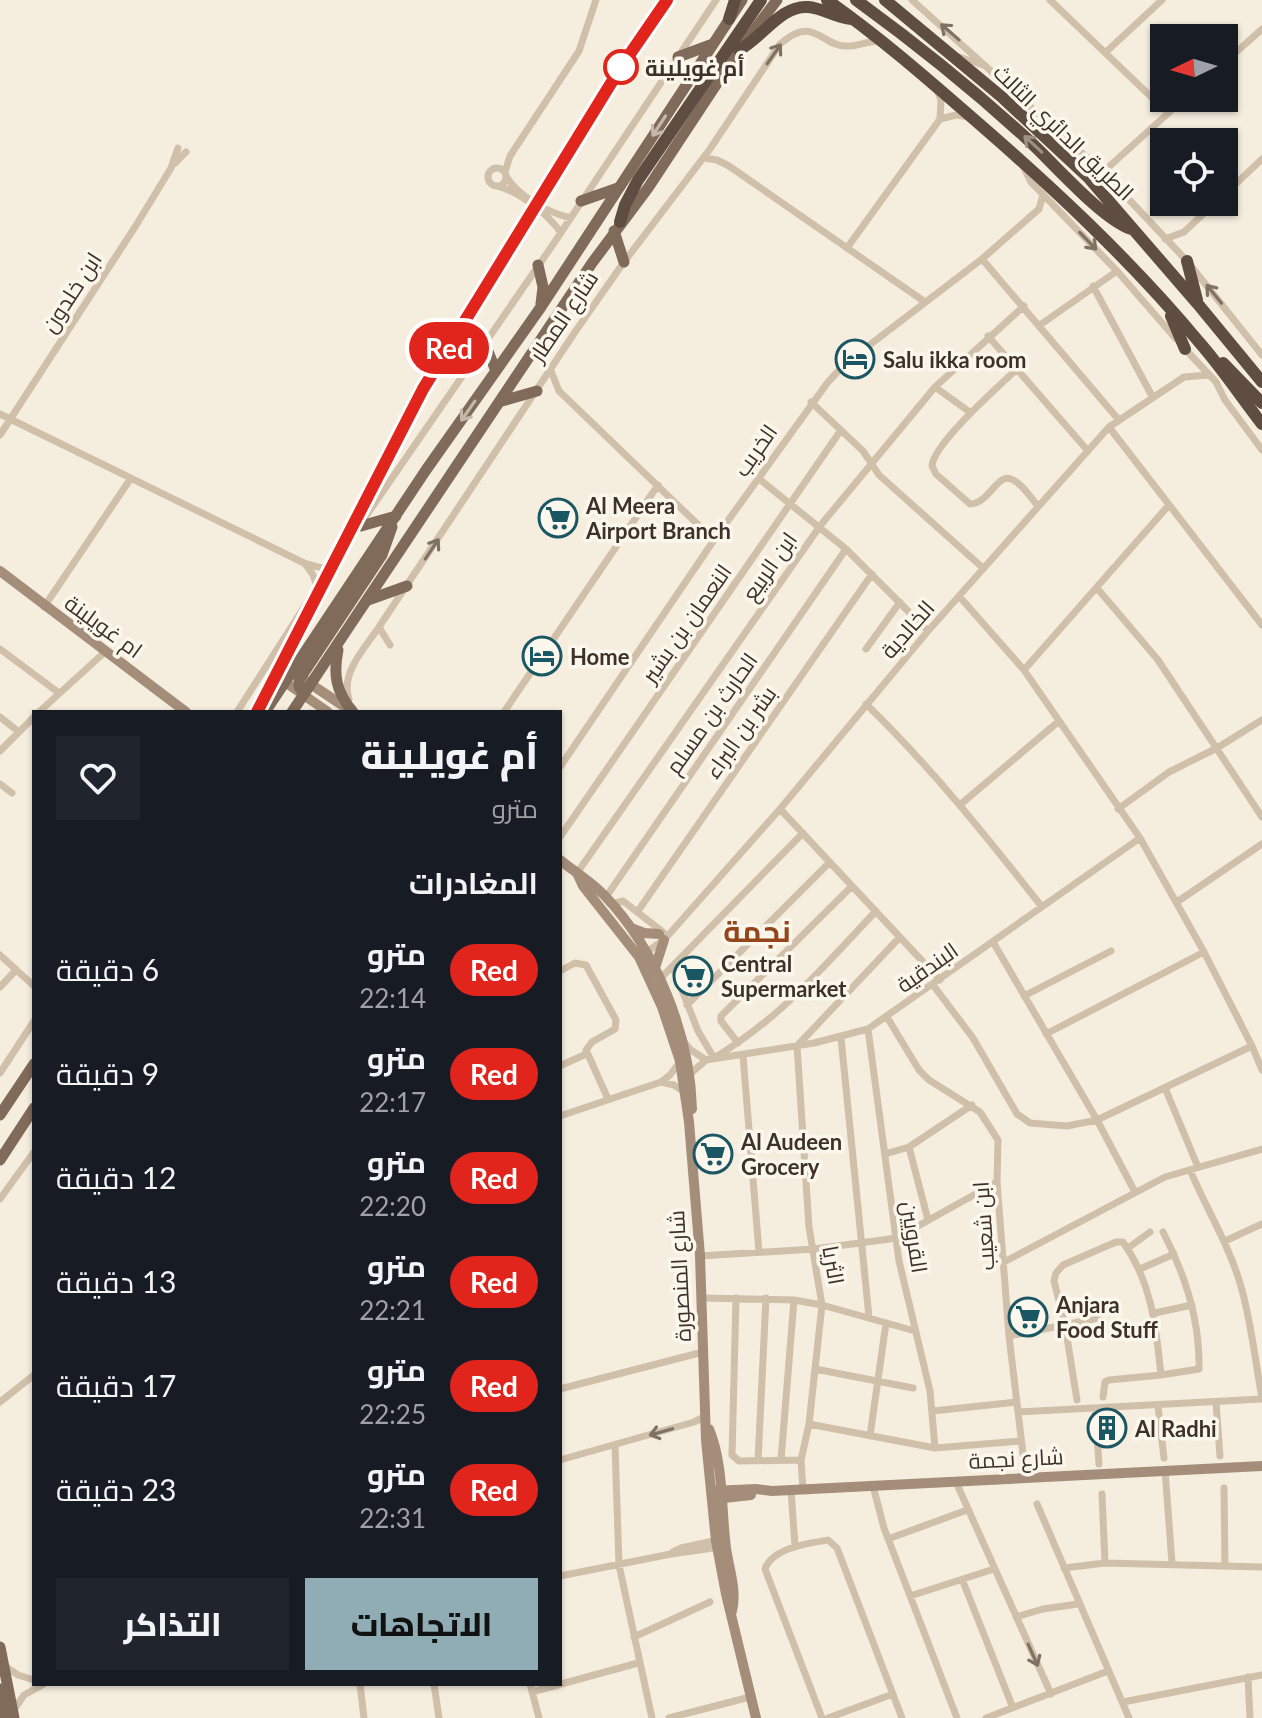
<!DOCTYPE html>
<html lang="ar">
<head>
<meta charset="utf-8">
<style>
  :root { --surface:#171b24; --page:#20242c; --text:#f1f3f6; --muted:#9ea1a6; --accent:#90acb4 }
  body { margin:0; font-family:Lato,Cairo,sans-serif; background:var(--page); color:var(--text); direction:rtl; height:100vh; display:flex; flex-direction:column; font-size:30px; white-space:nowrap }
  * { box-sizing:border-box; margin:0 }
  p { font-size:26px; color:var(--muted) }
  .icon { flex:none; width:44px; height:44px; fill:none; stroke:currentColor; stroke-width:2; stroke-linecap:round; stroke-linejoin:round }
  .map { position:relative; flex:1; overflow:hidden; direction:ltr }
  .drawer { position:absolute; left:32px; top:710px; width:530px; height:976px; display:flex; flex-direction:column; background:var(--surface); border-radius:0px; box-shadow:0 2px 6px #0004; direction:rtl }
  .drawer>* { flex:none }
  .badge { padding:0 16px; border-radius:26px; font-size:28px; line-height:52px }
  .needle { width:52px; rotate:265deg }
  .buttons { position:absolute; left:1150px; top:24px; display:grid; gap:16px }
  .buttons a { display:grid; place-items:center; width:88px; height:88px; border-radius:0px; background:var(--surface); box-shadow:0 2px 6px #0004; font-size:40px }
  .map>.badge { position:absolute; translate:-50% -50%; box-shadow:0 0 0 4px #fff }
  h2 { padding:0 24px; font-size:30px; line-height:72px }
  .round { display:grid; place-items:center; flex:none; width:84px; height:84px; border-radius:0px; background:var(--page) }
  .head { display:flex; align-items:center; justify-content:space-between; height:136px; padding:0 24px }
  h1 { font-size:38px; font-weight:800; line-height:60px }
  .cta { display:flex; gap:16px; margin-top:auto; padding:16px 24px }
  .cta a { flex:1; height:92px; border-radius:0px; background:var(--accent); color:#111; font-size:32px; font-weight:800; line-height:92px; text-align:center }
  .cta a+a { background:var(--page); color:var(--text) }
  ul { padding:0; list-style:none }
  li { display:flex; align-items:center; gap:24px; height:104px; padding:0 24px }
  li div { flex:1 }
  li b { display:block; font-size:30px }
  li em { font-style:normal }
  li .badge { min-width:88px; font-weight:700; text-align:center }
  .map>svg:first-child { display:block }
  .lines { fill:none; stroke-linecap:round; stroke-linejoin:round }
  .street { stroke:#d0bfa9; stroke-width:7 }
  .secondary { stroke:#a48e7a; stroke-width:10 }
  .primary { stroke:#806a59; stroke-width:11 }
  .highway { stroke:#5e4d40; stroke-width:12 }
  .oneway { stroke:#7f7163 }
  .oneway2 { stroke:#c4b8aa }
  .oneway3 { stroke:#9d9185 }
  .line-casing { stroke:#fff; stroke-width:18 }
  .line { stroke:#e2251c; stroke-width:12 }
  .stop-dot { fill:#fff; stroke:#e2251c; stroke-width:4 }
  .labels { text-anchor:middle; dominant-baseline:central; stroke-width:7; stroke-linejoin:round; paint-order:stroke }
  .stop-label { font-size:22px; font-weight:bold; fill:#3c322a; stroke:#fcf7ed; text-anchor:start }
  .street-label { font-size:22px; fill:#3c322a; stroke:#fcf7ed }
  .poi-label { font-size:22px; font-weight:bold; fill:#3c322a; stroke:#fcf7ed; text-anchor:start }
  .district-label { font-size:30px; font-weight:bold; fill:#944519; stroke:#fcf7ed }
</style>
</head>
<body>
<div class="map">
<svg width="1262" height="1718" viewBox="0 0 1262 1718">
  <rect width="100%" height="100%" fill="#f5eedf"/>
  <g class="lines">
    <path class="street" d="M912 0 1103 172 1187 261 1262 355
      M1050 0 1168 113
      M1106 52 1162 0
      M959 57 986 66
      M1224 63 1262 29
      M940 119 956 115 969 117
      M704 158 717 160 729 166 925 302
      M175 163 186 152
      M1023 166 1031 182 1117 271 1176 339
      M488 177a9 9 0 1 1 18 0a9 9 0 1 1-18 0Z
      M505 172 510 156 579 51 596 0
      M1103 172 1185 98
      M506 176C517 196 549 213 571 218
      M497 186C519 191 548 214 561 233
      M1224 195 1262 159
      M1165 239 1184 232 1216 202
      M847 248 940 119 941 100 937 90
      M982 259 1118 419
      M1093 286 1152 396
      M1040 325 1117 271
      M988 336 1088 451
      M1184 348 1216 382 1225 400 1262 450
      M1018 368C1000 385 933 444 932 466L936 474 970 504C989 504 997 473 1011 479 1021 482 1031 498 1038 506
      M551 371 559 391 714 540
      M935 387 971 413
      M811 402 863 451 879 475 983 568
      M0 414 304 563 322 568 333 565
      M1109 427 1262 625
      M0 435 135 227 171 168 178 148
      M758 478 846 549 928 631
      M306 565 313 575 317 587
      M1097 588 1158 660 1262 817
      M959 596 1024 670 1140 838 1204 952 1252 1046 1262 1070
      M44 607 131 478
      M379 627 390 645
      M0 649 59 693
      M866 649 900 602
      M1024 670 1169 505
      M349 699C340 673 365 648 379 627L575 332 624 262 710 149 780 44C814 14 821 46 846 46 857 47 867 41 879 41
      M866 704C931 767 986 836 1042 907
      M39 712 106 651
      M237 712 317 587 554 243 716 0
      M504 712 658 485
      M0 717 19 732
      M0 751 34 717
      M560 767 714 540 828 382 846 363 982 259 1039 209 1043 195
      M0 784 12 793
      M961 804 1059 721
      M780 809 940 980
      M1118 809 1169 772 1217 748 1262 720
      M560 837 841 430
      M577 873 820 526 935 387 1024 306
      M606 897 846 549
      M1177 902 1262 844
      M612 904 623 901 663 932
      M638 911 872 574
      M993 942 1097 1120 1135 1192
      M645 953 664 940 780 809 928 631 1109 427 1184 377 1208 375
      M0 955 34 986
      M673 967 698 1031 714 1058C781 1018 823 967 876 911
      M560 971 575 963 586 965 616 1020 615 1029 592 1042 586 1050 608 1099
      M659 980 803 833
      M933 985 973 1038 1017 1114 1030 1123 1067 1126 1097 1120 1252 1046
      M0 987 16 970
      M1024 996 1111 951
      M687 1005 830 862
      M887 1017 919 1070 929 1080 980 1112 998 1140 997 1182 1009 1336 1026 1479
      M868 1029 899 1261 930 1391 935 1448
      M1046 1034 1204 952
      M841 1038 869 1317
      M684 1042 691 1050 706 1060
      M738 1043 721 1021V1016L852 886
      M743 1056 759 1252
      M560 1066 586 1054
      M0 1073 34 1021
      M690 1074 706 1060 814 1043 868 1029 1140 838
      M661 1082 674 1085 684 1092
      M1165 1088 1198 1167
      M560 1116 661 1082 670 1075 679 1063
      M909 1147 928 1220
      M885 1154 909 1147 972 1105
      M1190 1170C1206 1208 1228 1243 1240 1283 1251 1319 1255 1360 1262 1398
      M0 1199 34 1152
      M1225 1241 1262 1224
      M1128 1248 1150 1232
      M700 1256 814 1249 890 1239 902 1235 997 1182
      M1004 1262 1165 1177 1262 1149
      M1140 1269 1174 1254
      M702 1298 794 1300 822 1305 915 1331
      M736 1298 732 1455 739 1461 801 1460
      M1155 1313 1192 1305
      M1009 1336 1099 1318
      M815 1369 913 1388
      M560 1389 703 1352
      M1103 1397 1105 1382 1109 1380 1161 1375 1199 1369C1200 1321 1185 1274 1163 1232
      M1077 1400 1065 1325 1054 1281 1056 1273 1063 1265 1116 1242H1123C1152 1283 1156 1327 1161 1375
      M0 1402 34 1375
      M1216 1402 1220 1456
      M1158 1406 1164 1458
      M1095 1408 1099 1464
      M933 1411 1017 1402
      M1018 1412 1262 1399
      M809 1424 935 1448 1020 1441
      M870 1436 886 1323
      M615 1445 619 1565 652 1718
      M560 1460 694 1422 706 1416
      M781 1460 794 1300
      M758 1461 766 1298
      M1165 1470 1172 1563
      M956 1482 1051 1694
      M873 1486 884 1528 957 1718
      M1224 1488 1225 1566
      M803 1489 801 1460 809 1424 822 1305 809 1227 797 1046 900 937
      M791 1490 795 1546
      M1102 1494 1105 1563
      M1037 1504 1129 1718
      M888 1539 967 1510
      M673 1552 681 1548 718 1540
      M1064 1568 1105 1563 1262 1567
      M560 1576 671 1554 720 1547
      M962 1579 1013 1708
      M910 1596 994 1569
      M1016 1617 1043 1609 1078 1604
      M634 1637 710 1602
      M6 1667 18 1675 34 1680
      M1248 1677 1250 1718
      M360 1684 364 1718
      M434 1684 439 1718
      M530 1684 539 1718
      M532 1692 638 1663
      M1123 1702 1262 1675
      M13 1711 24 1695 44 1684
      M669 1718 750 1697
      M822 1718 765 1569C772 1548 809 1543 828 1540L837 1548 902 1718
      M828 1718 893 1694
      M986 1718 1108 1671"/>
    <path class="secondary" d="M0 571 186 712
      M294 673 351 711
      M285 682 328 712
      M560 860C575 872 590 881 604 895 656 949 690 1034 692 1109
      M577 873 583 886 639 957 662 1007 680 1061 689 1122 700 1256 706 1440 716 1541 726 1594 756 1718
      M631 928 644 933 659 934
      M655 968 664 940
      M709 1429C724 1465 721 1510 726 1548 729 1569 737 1590 732 1611
      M712 1491 756 1489 772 1491 1262 1466
      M715 1499 751 1495"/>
    <path class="primary" d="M678 57 713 44
      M581 201 618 188
      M614 231 624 262
      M538 265 543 287 541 304
      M485 344 496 371
      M502 401 537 391
      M361 526 396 516
      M368 600 407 586
      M338 650C333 675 336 692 353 712
      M303 694 299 686V680L382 555 392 527
      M265 712 426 470 541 307 742 0
      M292 712 592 263 648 188 739 50 777 0
      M0 1115 34 1064
      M0 1160 34 1108
      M0 1647 14 1718
      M0 1689 4 1718"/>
    <path class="highway" d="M827 0C877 35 923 75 969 115 1050 185 1130 259 1199 342 1222 368 1241 397 1262 424
      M856 0C914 42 970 87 1024 136 1052 161 1099 217 1131 229
      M885 0 1003 98 1088 177 1197 303 1262 382
      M729 19 735 0
      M739 50C763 37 781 5 808 7 823 8 836 18 851 19
      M620 222 625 205 638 180 761 0
      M1187 261 1197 300
      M1171 316 1185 349
      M1223 363 1262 403"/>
  </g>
  <defs><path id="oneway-shaft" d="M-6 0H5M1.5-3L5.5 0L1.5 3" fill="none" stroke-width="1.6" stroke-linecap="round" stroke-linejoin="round" transform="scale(2)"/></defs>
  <g class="oneway">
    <use href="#oneway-shaft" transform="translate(950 32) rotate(-139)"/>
    <use href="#oneway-shaft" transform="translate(774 54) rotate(-55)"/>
    <use href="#oneway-shaft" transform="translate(1088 241) rotate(46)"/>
    <use href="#oneway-shaft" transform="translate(1214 294) rotate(-129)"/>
    <use href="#oneway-shaft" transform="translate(432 549) rotate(-56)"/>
    <use href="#oneway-shaft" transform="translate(661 1432) rotate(164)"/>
    <use href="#oneway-shaft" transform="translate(1033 1655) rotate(66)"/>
  </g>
  <g class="oneway2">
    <use href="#oneway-shaft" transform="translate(659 126) rotate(123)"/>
    <use href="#oneway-shaft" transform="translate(468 411) rotate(125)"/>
  </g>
  <use class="oneway3" href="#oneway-shaft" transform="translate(1033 144) rotate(-137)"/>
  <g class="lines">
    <g class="line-casing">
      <path id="line" d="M257 712 423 389 621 67 667 0"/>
    </g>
    <use href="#line" class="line"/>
  </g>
  <defs>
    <g id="hotel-ring" transform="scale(2)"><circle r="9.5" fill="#fcf7ed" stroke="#1a5663" stroke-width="1.5"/><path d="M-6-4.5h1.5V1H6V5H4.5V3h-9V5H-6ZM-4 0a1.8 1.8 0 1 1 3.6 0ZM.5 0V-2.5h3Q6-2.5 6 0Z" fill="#1a5663"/></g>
    <g id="supermarket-ring" transform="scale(2)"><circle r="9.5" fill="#fcf7ed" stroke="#1a5663" stroke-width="1.5"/><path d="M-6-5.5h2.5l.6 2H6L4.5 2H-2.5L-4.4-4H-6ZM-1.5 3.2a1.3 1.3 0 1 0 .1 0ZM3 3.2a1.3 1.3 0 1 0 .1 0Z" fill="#1a5663"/></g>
    <g id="building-ring" transform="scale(2)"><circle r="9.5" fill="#fcf7ed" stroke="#1a5663" stroke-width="1.5"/><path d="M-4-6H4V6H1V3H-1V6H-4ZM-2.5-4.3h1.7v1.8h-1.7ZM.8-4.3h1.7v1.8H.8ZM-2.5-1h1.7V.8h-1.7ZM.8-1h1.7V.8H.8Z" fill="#1a5663"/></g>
  </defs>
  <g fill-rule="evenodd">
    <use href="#hotel-ring" x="855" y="359"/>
    <use href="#supermarket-ring" x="558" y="518"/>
    <use href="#hotel-ring" x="542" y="656"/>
    <use href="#supermarket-ring" x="693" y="976"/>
    <use href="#supermarket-ring" x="713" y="1154"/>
    <use href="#supermarket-ring" x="1028" y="1317"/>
    <use href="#building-ring" x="1107" y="1428"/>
  </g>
  <circle class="stop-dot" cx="621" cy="67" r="16"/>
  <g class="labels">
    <g class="stop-label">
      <text x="645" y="67">أم غويلينة</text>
    </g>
    <g class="street-label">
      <text transform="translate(1064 132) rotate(44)">الطريق الدائري الثالث</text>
      <text transform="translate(71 292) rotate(-57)">ابن خلدون</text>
      <text transform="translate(563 316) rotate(-56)">شارع المطار</text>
      <text transform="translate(755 450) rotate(-55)">الخريب</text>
      <text transform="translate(769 566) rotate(-55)">ابن الربيع</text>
      <text transform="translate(686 623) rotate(-55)">النعمان بن بشير</text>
      <text transform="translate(104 626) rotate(36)">ام غويلينة</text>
      <text transform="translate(907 629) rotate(-49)">الخالدية</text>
      <text transform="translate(711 713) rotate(-55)">الحارث بن مسلم</text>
      <text transform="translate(740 732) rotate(-55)">بشر بن البراء</text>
      <text transform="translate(927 967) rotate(-35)">البندقية</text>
      <text transform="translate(983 1226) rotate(-94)">ابن شعيب</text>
      <text transform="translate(915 1237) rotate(81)">القرويين</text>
      <text transform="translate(834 1265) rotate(80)">الثريا</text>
      <text transform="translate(679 1276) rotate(-93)">شارع المنصورة</text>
      <text transform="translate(1016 1458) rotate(-3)">شارع نجمة</text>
    </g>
    <g class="poi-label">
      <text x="883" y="359">Salu ikka room</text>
      <text x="586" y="505">Al Meera<tspan x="586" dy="25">Airport Branch</tspan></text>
      <text x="570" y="656">Home</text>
      <text x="721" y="963">Central<tspan x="721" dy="25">Supermarket</tspan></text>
      <text x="741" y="1141">Al Audeen<tspan x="741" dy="25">Grocery</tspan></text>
      <text x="1056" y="1304">Anjara<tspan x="1056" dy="25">Food Stuff</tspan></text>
      <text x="1135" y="1428">Al Radhi</text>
    </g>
    <g class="district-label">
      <text x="757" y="930">نجمة</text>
    </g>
  </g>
</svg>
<div class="buttons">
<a><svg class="needle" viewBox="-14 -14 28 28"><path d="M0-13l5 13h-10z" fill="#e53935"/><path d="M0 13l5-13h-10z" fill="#9ea1a6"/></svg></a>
<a><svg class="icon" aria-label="locate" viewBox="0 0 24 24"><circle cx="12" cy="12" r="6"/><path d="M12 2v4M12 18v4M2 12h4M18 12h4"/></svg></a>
</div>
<b class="badge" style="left:449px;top:348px;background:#e2251c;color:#fff">Red</b>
<section class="drawer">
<div class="head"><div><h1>أم غويلينة</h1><p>مترو</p></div><a class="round"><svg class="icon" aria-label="heart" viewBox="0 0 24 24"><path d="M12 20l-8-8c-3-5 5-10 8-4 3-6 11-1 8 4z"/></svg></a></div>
<h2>المغادرات</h2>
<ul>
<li><span class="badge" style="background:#e2251c;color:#fff">Red</span><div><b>مترو</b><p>22:14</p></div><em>6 دقيقة</em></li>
<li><span class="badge" style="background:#e2251c;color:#fff">Red</span><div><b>مترو</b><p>22:17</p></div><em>9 دقيقة</em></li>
<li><span class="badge" style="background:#e2251c;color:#fff">Red</span><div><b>مترو</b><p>22:20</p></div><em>12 دقيقة</em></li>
<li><span class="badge" style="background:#e2251c;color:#fff">Red</span><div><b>مترو</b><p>22:21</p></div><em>13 دقيقة</em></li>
<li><span class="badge" style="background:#e2251c;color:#fff">Red</span><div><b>مترو</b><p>22:25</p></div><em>17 دقيقة</em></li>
<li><span class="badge" style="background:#e2251c;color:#fff">Red</span><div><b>مترو</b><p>22:31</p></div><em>23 دقيقة</em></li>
</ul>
<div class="cta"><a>الاتجاهات</a><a>التذاكر</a></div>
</section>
</div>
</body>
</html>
